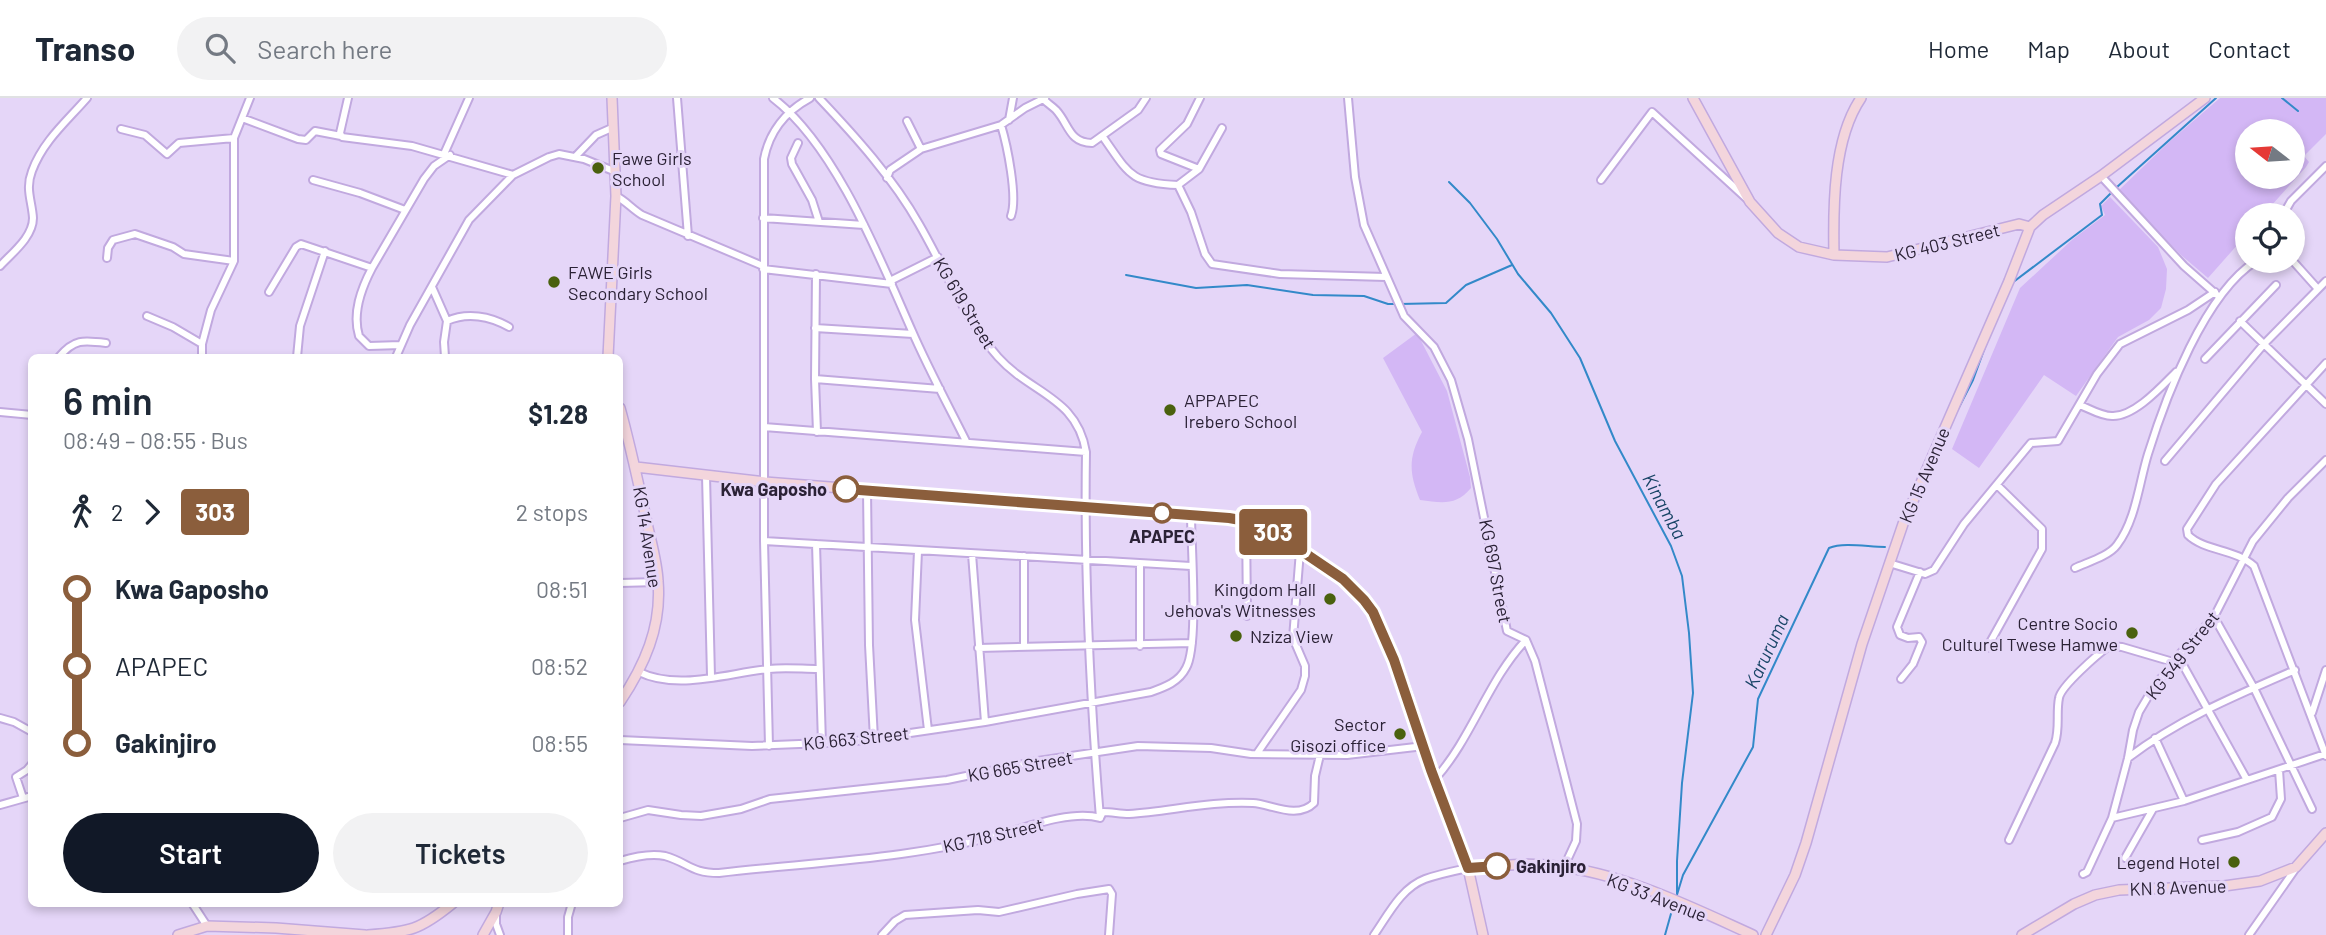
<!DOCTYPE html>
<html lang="en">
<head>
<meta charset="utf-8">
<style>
  :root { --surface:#fff; --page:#f2f2f3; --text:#1f2937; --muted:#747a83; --line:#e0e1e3; --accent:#111827 }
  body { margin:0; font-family:Barlow,sans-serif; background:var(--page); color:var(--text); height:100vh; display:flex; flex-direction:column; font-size:26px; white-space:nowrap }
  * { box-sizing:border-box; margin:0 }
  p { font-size:23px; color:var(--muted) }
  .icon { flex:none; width:38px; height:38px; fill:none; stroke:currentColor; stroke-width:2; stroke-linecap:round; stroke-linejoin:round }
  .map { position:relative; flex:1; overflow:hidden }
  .sheet { position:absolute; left:28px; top:256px; width:595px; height:553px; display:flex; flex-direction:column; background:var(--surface); border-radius:10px; box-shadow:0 4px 10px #0003 }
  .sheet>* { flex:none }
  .badge { padding:0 14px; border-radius:5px; font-size:24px; line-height:46px }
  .needle { width:46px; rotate:287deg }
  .controls { position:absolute; left:2235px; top:21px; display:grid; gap:14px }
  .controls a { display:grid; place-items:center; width:70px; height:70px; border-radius:50%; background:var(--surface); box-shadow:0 4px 10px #0003; font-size:35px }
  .map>.badge { position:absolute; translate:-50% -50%; box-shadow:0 0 0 4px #fff }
  .legs { display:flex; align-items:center; gap:10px; height:77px; padding:0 35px; font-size:23px }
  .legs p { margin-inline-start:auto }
  .overview { display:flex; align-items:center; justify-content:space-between; height:119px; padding:0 35px }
  h1 { font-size:38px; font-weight:600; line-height:52px }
  .action { display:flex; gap:14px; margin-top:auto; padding:14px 35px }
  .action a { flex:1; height:80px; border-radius:42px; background:var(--accent); color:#fff; font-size:28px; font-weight:600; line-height:80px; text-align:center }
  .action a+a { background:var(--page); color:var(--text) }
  ul { padding:0 35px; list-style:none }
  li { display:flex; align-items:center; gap:24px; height:77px; font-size:26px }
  li i { display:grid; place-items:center; width:10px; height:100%; margin:0 9px; background:currentColor }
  li i::after { content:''; width:18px; height:18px; margin:-9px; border:5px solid; border-radius:50%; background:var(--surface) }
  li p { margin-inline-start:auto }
  li:first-child i { background:linear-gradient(#0000 50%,currentColor 0) }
  li:last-child i { background:linear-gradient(currentColor 50%,#0000 0) }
  header { display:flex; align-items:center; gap:42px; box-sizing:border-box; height:98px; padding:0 35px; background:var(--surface); border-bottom:2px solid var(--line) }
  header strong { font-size:33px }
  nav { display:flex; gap:38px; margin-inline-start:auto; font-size:24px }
  .search { width:490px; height:63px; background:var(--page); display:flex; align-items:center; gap:18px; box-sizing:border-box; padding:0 24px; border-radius:38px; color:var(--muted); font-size:26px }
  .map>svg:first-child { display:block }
  .green { fill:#d3b7f5; fill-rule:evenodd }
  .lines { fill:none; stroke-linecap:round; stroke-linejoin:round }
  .stream { stroke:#3389c9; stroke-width:2 }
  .street-casing { stroke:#c1a9df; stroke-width:10 }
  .secondary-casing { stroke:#c1a9df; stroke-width:12 }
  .street { stroke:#fff; stroke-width:6 }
  .secondary { stroke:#f3d5dc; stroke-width:9 }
  .line-1-casing { stroke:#fff; stroke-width:16 }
  .line-1 { stroke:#8b5e3c; stroke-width:10 }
  .poi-dot { fill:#4a610e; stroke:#e5d6f8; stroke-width:2.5 }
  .stop-1-dot { fill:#fff; stroke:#8b5e3c; stroke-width:3.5 }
  .labels { text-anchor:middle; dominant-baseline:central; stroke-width:6; stroke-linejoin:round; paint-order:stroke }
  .poi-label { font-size:18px; fill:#2b2236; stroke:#e5d6f8; text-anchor:start }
  .street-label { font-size:18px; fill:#2b2236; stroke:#e5d6f8 }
  .stop-label { font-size:18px; font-weight:bold; fill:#2b2236; stroke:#e5d6f8; text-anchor:end }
  .water-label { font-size:19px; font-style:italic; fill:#184466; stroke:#e5d6f8 }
</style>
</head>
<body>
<header>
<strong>Transo</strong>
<div class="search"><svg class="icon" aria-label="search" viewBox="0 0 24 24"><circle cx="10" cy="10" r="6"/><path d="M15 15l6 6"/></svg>Search here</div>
<nav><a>Home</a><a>Map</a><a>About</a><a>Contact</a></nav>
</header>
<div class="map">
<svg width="2326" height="837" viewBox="0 0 2326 837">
  <rect width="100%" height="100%" fill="#e5d6f8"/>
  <path class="green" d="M2220 0H2326V36L2304 58 2309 64 2306 69 2263 117H2247V136L2208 180 2181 157 2118 93 2169 44ZM2247 33H2292V79H2247Z
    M2110 99 2158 149 2167 171 2166 191 2161 210 2149 222 2118 239 2076 298 2044 277 1979 370 1952 351 2020 190 2073 141 2105 117 2101 108Z
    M1417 235 1447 293 1470 379 1471 390C1456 408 1442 405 1420 402 1409 375 1408 360 1422 334L1383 260Z"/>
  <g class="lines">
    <path class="stream" d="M2282 0 2298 13
      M1449 84 1470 105 1497 141 1518 176 1551 215 1580 260 1615 343 1671 448 1682 478 1689 535 1693 595 1682 685 1677 763V796
      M2117 89 2216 0
      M1126 177 1196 190 1247 187 1313 197 1364 198 1388 206H1395
      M2012 185 2102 117 2100 106 2110 96
      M1400 206 1446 205 1466 187 1512 167
      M1954 319 1973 282 1988 241
      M1676 800 1683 777 1753 649 1758 601 1829 450C1844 444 1868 449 1885 449
      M1665 837 1674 805"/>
    <g class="street-casing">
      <path id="street" d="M348 0 340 35 342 39 412 48 513 77
        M677 0 688 138
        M773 0C836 48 880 161 912 233 928 270 948 307 966 343
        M819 0C855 38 893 80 919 126 944 169 965 222 998 259 1031 296 1077 299 1086 354 1084 476 1090 598 1100 720
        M1348 0 1355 79 1364 127 1404 218 1434 249 1451 282 1468 341 1507 533 1526 542 1535 563 1577 726 1576 743 1564 769
        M1043 1C1047 5 1052 8 1056 12 1069 26 1069 45 1092 45L1138 12 1146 0
        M242 20 298 41 306 42 315 33 341 38
        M1009 22 1013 0
        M907 23 921 51
        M1001 27C1007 47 1018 99 1011 118
        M121 31 145 37 167 56 179 45 234 40
        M1103 39C1129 76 1130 85 1178 87L1199 71 1222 30
        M798 45 791 60 792 66 812 102 819 124
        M444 56 469 0
        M575 59 596 37 614 29
        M1199 71 1161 56 1160 52 1187 26 1200 0
        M2101 78 2184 168 2217 197
        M887 80 890 72 921 51 1001 27 1025 10 1045 0
        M313 82 360 95 405 112
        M1601 82 1652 14 1746 100
        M1178 87 1191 114 1205 156 1212 166 1280 176 1386 179
        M616 98C626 103 632 111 642 117L763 168
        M2283 117 2291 103 2326 68
        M763 120 864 127
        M107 160 108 150 113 142 135 136 173 149 184 156 234 163
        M2292 162 2318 191
        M0 168C12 155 33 139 33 120 32 103 25 91 32 73 43 43 67 23 87 0
        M372 170C361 191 352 215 359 238L369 248 401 247
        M763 171 892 186
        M816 176 815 281 817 334
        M890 183 938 159
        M432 189 447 223 444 244 445 259
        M269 194 296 149 301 146 372 170 424 81 434 68 450 57
        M147 218 173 229 202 246
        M447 223C467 214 490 218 509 229
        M2240 223 2326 306
        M815 230 913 236
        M59 259C74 241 83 242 106 245
        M202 259V246L211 212 234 163V40L250 0
        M297 259 300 228 325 153
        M396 259 410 227 469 122 513 77 549 59 559 56 584 61 616 74
        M2205 261 2276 187
        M2326 265 2216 386 2187 431 2188 437C2204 453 2236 451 2254 468L2326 658
        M815 281 940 291
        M2080 307C2090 311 2101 318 2112 318 2134 319 2161 289 2176 274
        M0 314 32 317
        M764 329 1086 354
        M2165 363 2264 246 2326 183
        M706 378 711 578
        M867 393 869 547 874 641
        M1246 423 1247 518
        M764 443 1191 468
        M816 446 822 646
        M918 453 915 522 928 632
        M972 456 985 624
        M1889 465 1925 476 1934 472 1964 426 2031 345 2058 343 2097 276 2120 246 2188 212 2215 194
        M1140 466V548
        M2075 470C2088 464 2109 458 2117 447 2136 422 2139 385 2148 356 2166 298 2205 195 2256 163
        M620 485 658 484
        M2214 519 2254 590 2312 711
        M1024 549V458
        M978 550 1192 545
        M1987 550 2042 451V431L1997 387
        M2178 558 2247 682
        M639 574C678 593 728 575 769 571 785 569 802 571 818 571
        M1901 581 1913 566 1922 544 1919 539 1908 540 1900 537 1897 529 1920 474
        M2312 615 2326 572
        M0 620 14 624 32 634
        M2155 640 2184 703
        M620 642 752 648 849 644 985 624 1151 594C1165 589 1179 584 1186 570 1199 548 1191 448 1191 417
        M769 648 764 443V61C769 34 786 13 810 0
        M1258 654 1301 592 1305 578V568L1293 540 1300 453
        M2128 660C2179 621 2237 597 2295 572
        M1435 681C1472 640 1488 582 1526 542
        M23 700 16 679 27 672 32 666
        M0 707 32 698
        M620 720 648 712 681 717 701 718 741 711 770 701 947 682 1038 663 1138 648 1211 650 1251 656 1347 657 1424 648
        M2112 720 2184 703 2325 656
        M2009 742 2055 645C2060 630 2056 615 2059 600 2061 588 2098 556 2109 548L2122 549 2173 564
        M2202 742 2238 734 2272 719 2281 701 2279 672
        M2125 760 2153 711
        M620 763C633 759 651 755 665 758 689 765 691 775 719 775 814 764 913 761 1006 735 1032 727 1074 712 1100 720L1103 714C1112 714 1120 716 1129 716 1171 713 1211 703 1253 705 1271 706 1297 722 1314 705L1315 678 1320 657
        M2083 776 2087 774 2112 720 2128 660 2133 632 2139 614 2152 592 2178 558 2214 519 2253 443 2288 400 2326 362
        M192 805 207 828
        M496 816V826L500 837
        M568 837V819L572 805
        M882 837 895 823 905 817 978 812 999 814 1077 796 1109 791 1112 796 1109 837
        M1374 837C1388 817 1401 790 1425 781 1439 776 1454 773 1468 770
        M2249 837 2296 770"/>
    </g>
    <g class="secondary-casing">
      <path id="secondary" d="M1693 0 1750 104 1778 135 1799 149 1834 157 1887 159 2019 126 2030 129
        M1834 157C1833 109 1833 41 1861 0
        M608 259 616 98 612 0
        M620 310C630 346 638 383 646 420 650 441 657 462 658 483 662 529 644 568 620 604
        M636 369 765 384 1229 420 1246 423 1272 433C1302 454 1339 471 1363 500 1392 535 1416 623 1430 669 1441 703 1457 736 1468 770 1497 768 1526 764 1555 768 1623 775 1691 809 1753 837
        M1468 770 1483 837
        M178 837 207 828 276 830 365 837
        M368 837C410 834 420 832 453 805
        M483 837 496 814 499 805
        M1766 837 1795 777 1806 745 1862 546 1903 426 2009 183 2030 129 2043 117 2101 78 2205 0
        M2022 837 2074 806 2095 797 2119 792 2224 788 2260 783 2296 769 2326 735"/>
    </g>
    <use href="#street" class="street"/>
    <use href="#secondary" class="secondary"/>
  </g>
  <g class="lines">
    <g class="line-1-casing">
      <path id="line-1" d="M846 391 1229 420 1246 423 1272 433 1343 481 1364 502 1373 514 1394 562 1431 672 1468 770 1497 768"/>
    </g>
    <use href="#line-1" class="line-1"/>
  </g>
  <g class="poi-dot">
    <circle cx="598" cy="70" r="7"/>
    <circle cx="554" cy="184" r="7"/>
    <circle cx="1170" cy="312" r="7"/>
    <circle cx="1330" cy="501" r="7"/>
    <circle cx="2132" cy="535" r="7"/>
    <circle cx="1236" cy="538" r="7"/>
    <circle cx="1400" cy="636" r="7"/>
    <circle cx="2234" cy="764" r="7"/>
  </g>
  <g class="stop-1-dot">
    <circle cx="846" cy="391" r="12"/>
    <circle cx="1162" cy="415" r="9"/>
    <circle cx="1497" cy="768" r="12"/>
  </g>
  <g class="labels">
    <g class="poi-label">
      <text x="612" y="60">Fawe Girls<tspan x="612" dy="21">School</tspan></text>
      <text x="568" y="174">FAWE Girls<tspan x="568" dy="21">Secondary School</tspan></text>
      <text x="1184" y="302">APPAPEC<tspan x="1184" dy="21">Irebero School</tspan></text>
      <text x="1316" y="491" text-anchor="end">Kingdom Hall<tspan x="1316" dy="21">Jehova's Witnesses</tspan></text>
      <text x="2118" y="525" text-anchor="end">Centre Socio<tspan x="2118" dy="21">Culturel Twese Hamwe</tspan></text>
      <text x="1250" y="538">Nziza View</text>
      <text x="1386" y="626" text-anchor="end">Sector<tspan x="1386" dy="21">Gisozi office</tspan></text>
      <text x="2220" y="764" text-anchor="end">Legend Hotel</text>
    </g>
    <g class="street-label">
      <text transform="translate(1947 144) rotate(-14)">KG 403 Street</text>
      <text transform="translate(965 205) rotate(59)">KG 619 Street</text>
      <text transform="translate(1924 377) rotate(-67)">KG 15 Avenue</text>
      <text transform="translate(648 439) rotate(81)">KG 14 Avenue</text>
      <text transform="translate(1496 473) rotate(79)">KG 697 Street</text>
      <text transform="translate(2182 557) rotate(-52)">KG 549 Street</text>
      <text transform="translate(856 640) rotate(-6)">KG 663 Street</text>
      <text transform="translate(1020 668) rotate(-10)">KG 665 Street</text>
      <text transform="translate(993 737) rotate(-13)">KG 718 Street</text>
      <text transform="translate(2178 789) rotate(-2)">KN 8 Avenue</text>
      <text transform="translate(1657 799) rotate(21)">KG 33 Avenue</text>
    </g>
    <g class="stop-label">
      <text x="827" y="391">Kwa Gaposho</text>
      <text x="1162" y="438" text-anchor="middle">APAPEC</text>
      <text x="1516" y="768" text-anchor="start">Gakinjiro</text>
    </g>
    <g class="water-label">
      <text transform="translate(1665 408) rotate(62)">Kinamba</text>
      <text transform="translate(1766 553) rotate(-65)">Karuruma</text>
    </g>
  </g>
</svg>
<div class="controls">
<a><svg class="needle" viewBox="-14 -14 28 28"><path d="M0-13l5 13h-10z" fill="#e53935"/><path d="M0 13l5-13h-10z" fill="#747a83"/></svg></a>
<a><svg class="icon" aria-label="locate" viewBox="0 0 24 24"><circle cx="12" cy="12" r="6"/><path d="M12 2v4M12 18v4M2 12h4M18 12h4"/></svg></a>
</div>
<b class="badge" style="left:1273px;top:434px;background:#8b5e3c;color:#fff">303</b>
<section class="sheet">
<div class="overview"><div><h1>6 min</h1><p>08:49 – 08:55 · Bus</p></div><b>$1.28</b></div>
<div class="legs"><svg class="icon" aria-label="walk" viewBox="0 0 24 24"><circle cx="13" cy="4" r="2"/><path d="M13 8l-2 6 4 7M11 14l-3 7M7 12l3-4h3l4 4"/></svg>2<svg class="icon" aria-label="forward" viewBox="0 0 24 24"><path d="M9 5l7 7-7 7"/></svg><b class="badge" style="background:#8b5e3c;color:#fff">303</b><p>2 stops</p></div>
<ul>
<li><i style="color:#8b5e3c"></i><b>Kwa Gaposho</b><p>08:51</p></li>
<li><i style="color:#8b5e3c"></i><span>APAPEC</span><p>08:52</p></li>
<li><i style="color:#8b5e3c"></i><b>Gakinjiro</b><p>08:55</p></li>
</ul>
<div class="action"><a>Start</a><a>Tickets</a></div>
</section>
</div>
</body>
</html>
